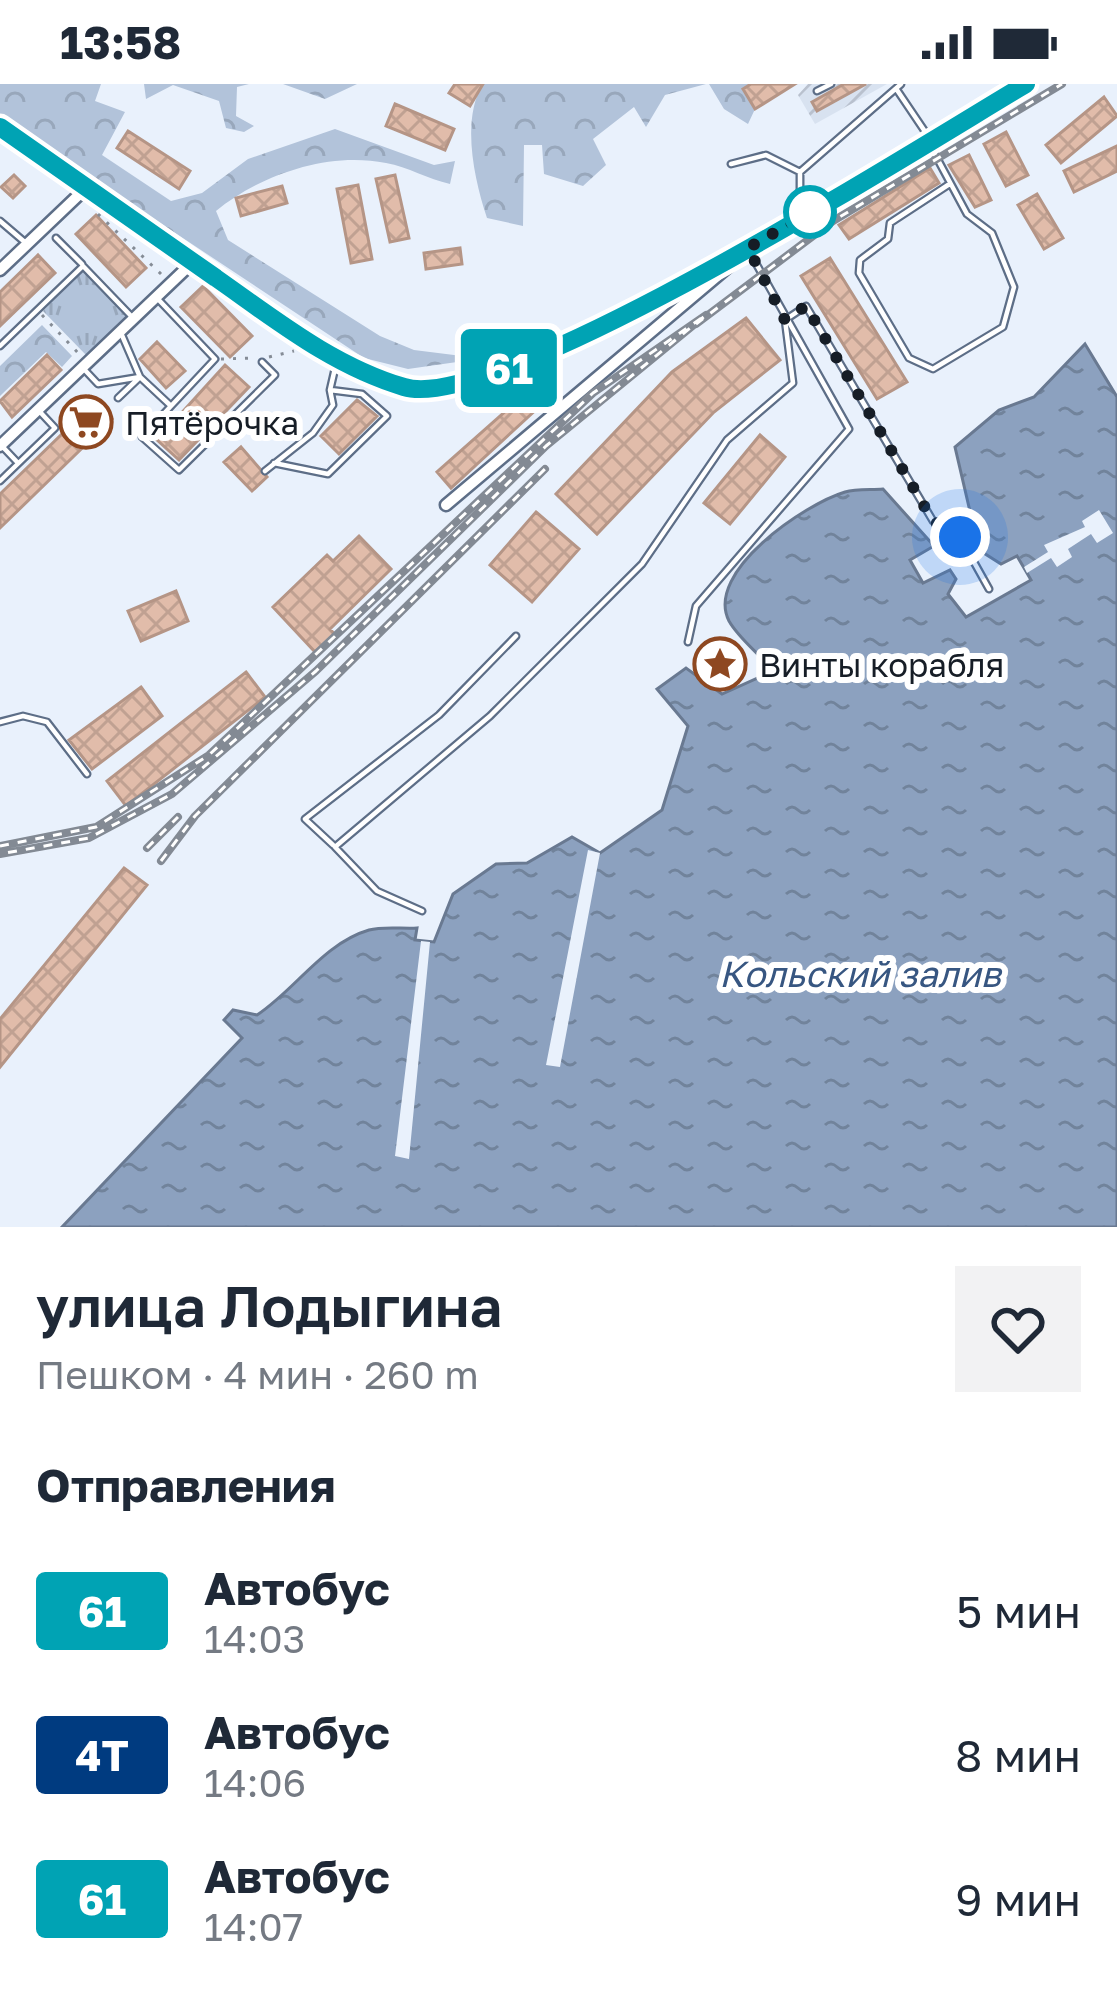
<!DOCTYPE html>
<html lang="ru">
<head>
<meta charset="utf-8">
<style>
  :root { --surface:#fff; --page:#f2f2f3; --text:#1f2937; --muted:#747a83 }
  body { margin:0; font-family:"Golos Text",sans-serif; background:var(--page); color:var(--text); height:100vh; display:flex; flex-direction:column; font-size:45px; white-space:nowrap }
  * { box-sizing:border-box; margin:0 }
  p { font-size:39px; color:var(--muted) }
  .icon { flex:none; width:66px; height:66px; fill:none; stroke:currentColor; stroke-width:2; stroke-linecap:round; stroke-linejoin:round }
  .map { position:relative; height:1143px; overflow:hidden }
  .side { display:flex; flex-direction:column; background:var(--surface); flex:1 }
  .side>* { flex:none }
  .badge { padding:0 24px; border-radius:9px; font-size:42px; line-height:78px }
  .you { position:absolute; width:60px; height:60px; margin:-30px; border:9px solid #fff; border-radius:50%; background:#1a73e8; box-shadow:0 0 0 18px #1a73e833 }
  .map>.badge { position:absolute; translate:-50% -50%; box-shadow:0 0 0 6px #fff }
  h2 { padding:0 36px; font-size:45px; line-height:108px }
  .round { display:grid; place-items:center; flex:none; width:126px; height:126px; border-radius:0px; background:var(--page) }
  .summary { display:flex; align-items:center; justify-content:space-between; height:204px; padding:0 36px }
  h1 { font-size:57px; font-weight:600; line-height:90px }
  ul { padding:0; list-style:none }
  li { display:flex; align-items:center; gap:36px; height:144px; padding:0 36px }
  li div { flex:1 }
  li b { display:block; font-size:45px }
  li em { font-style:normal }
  li .badge { min-width:132px; font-weight:700; text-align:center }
  .status { display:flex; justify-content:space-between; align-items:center; height:84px; padding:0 60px; background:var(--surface); direction:ltr }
  .status svg { height:33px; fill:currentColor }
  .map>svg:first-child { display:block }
  .industrial { fill:url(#industrial-furrows) }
  .grass { fill:url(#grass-tufts) }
  .forest { fill:url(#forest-crowns) }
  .water { fill:url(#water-ripples); stroke:#697991; stroke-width:3 }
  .pier { fill:#e9f1fc }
  .building { fill:url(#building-cross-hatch); stroke:#b59586; stroke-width:3 }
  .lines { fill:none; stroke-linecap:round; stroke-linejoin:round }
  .lane-casing { stroke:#5d6e87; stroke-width:9 }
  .street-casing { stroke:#5d6e87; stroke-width:15 }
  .secondary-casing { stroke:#5d6e87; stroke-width:20 }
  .path { stroke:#858c96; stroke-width:3; stroke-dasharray:3 9; stroke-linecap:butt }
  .lane { stroke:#fff; stroke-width:4.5 }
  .street { stroke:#fff; stroke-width:10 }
  .secondary { stroke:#fff; stroke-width:15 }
  .rail-casing { stroke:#838a94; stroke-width:8 }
  .rail { stroke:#fff; stroke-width:3; stroke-dasharray:9; stroke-linecap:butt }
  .line-casing { stroke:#fff; stroke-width:27 }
  .line { stroke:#00a3b4; stroke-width:18 }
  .walk { stroke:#161d26; stroke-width:12; stroke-dasharray:0 21.6 }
  .stop-dot { fill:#fff; stroke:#00a3b4; stroke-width:6 }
  .labels { text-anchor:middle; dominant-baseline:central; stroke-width:12; stroke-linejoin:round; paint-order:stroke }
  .poi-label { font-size:33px; fill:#161d26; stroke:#fff; text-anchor:start }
  .water-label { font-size:36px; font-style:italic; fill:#375681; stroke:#fff }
</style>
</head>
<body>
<div class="status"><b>13:58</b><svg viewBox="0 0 49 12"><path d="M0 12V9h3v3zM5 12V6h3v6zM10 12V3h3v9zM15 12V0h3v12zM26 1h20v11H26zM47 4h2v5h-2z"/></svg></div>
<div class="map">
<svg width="1117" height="1143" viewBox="0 0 1117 1143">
  <defs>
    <pattern id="industrial-furrows" width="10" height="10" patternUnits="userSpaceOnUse" patternTransform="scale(3)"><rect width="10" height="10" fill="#d8e2f0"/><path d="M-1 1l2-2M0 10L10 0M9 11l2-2" fill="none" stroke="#b9c1ce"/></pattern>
    <pattern id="grass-tufts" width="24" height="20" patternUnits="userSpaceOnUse" patternTransform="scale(3)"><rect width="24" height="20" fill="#b2c3da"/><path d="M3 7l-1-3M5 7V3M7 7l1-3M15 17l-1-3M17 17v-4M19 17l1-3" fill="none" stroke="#98a7bb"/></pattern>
    <pattern id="forest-crowns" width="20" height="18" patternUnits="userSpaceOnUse" patternTransform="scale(3)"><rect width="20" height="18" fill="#b2c3da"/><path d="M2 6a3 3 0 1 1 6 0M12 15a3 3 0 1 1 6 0" fill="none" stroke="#98a7bb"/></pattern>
    <pattern id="water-ripples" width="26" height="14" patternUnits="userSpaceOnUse" patternTransform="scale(3)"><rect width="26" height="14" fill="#8ca1bf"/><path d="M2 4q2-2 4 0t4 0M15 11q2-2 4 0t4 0" fill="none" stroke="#71839b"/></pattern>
    <pattern id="building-cross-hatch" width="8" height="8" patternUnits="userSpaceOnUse" patternTransform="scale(3)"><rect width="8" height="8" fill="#e1bcaa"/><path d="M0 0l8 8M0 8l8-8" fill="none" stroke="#c0a192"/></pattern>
  </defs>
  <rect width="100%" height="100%" fill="#e9f1fc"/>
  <path class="industrial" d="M808 0H887L815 40 798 11Z"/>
  <path class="grass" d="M83 187 127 232 87 272 43 227Z"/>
  <path class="forest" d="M0 0H101L95 17 125 28 102 71 171 117 202 109 248 75 335 45 434 81 455 77 450 100C428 95 408 83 386 79 328 67 260 91 216 127L228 156 380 252 414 266 462 272 464 277 408 285 364 274 0 33Z
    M144 0H249L237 3 236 32 254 42 244 48 226 44 219 17 173 1 146 15Z
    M283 0H357L325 15Z
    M483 0H706L665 11 646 43 634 23 593 55 606 81 583 102 544 90 542 61H524L523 142 487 134C474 95 461 35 483 0Z
    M709 0H751L755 25 748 40 724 25Z
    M42 241 72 272 62 283 46 268 0 312V282Z"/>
  <path class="water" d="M1085 260 1117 313V1143H62L242 954 224 936 233 926 257 931C295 906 324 859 369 846 383 842 403 845 417 844L415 856 434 858 453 810 496 780 527 779 572 753 600 769 662 726 688 642 657 605 686 584 722 610 773 587C761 571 739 555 729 537 704 488 805 420 845 408 856 405 871 406 883 405L934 462 910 476 923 499 950 486 956 495 948 510 966 533 1031 496 1017 472 1001 480 979 466 955 363 999 326 1034 313Z"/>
  <path class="pier" d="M1099 426 1113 449 1097 459 1091 450 1068 465 1072 473 1057 483 1051 474 1027 489 1024 483 1048 468 1044 461 1085 443 1082 437Z
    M588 766 600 769 560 983 546 981Z
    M421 857 430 858 409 1075 395 1072Z"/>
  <path class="building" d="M455 0H483L470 22 449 9Z
    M751 0H795L755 25 743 5Z
    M844 0H866L817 27 812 18Z
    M1104 13 1117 32 1061 79 1046 61Z
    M395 20 454 45 445 66 386 42Z
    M128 47 190 87 179 105 117 64Z
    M1006 48 1028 91 1006 102 984 60Z
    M1117 62V87L1074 108 1064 87Z
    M969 71 991 116 975 123 949 81Z
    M930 84 939 99 849 155 839 141Z
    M14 91 25 102 13 114 1 103Z
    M395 91 409 154 390 158 376 95Z
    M358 101 372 175 351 179 337 105Z
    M282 102 287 119 241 132 236 114Z
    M1037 110 1063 154 1044 165 1018 121Z
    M96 131 146 184 126 203 76 150Z
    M460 164 462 180 426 185 424 169Z
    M38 171 55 189 0 242V208Z
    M830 174 907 298 877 315 801 192Z
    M203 202 252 252 230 273 181 223Z
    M746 234 780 276 714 328 597 450 556 410 672 288Z
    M157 258 185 287 166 304 140 275Z
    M47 271 61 286 12 333 0 317Z
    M225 281 249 303 179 376 157 356Z
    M526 309 539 323 451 404 437 388Z
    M89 312 112 335 0 444V410L65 347 60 340Z
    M357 316 377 332 339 370 321 352Z
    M760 351 785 373 730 440 704 419Z
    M241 363 267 393 252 407 224 378Z
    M536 428 579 465 532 518 490 481Z
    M359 452 391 485 330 545 336 552 317 570 273 523 327 471 333 477Z
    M176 507 188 537 141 557 128 527Z
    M246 588 265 613 126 722 107 697Z
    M141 603 162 632 92 685 69 656Z
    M124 784 147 801 0 983V935Z"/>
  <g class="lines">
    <g class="lane-casing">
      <path id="lane" d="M897 6 928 52
        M817 7 831 0
        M931 63 967 130 992 149 1014 203 1003 243 933 285 909 274 859 189 860 176 888 155 890 139 948 101
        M731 80 766 71 800 88
        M800 129V88L901 0
        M0 137 27 160
        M56 154 82 180
        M156 213 215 275 142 353 179 386 275 291 262 278
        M121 249 140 293 171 322
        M0 262 83 182 133 234
        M82 283 98 300 140 293
        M118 314 140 293
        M1 361 18 379
        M274 379 328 390 387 332 362 310 330 306
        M265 387 313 349 333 321 330 306 336 280
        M0 397 55 344 41 329
        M688 558 696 522 849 345 749 167
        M0 638 23 632 47 638 87 690
        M333 761 305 735 439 631 516 552
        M422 827 377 807 335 763 490 632 642 480 727 356 793 299 785 236 806 222 933 437 960 453 989 505"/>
    </g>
    <g class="street-casing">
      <path id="street" d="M0 186 85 105
        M0 362 193 178
        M446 421 728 183"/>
    </g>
    <g class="secondary-casing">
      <path id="secondary" d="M0 43C69 92 139 140 208 189 270 232 330 281 404 303 499 332 925 59 1026 0"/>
    </g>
    <path class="path" d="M98 130 161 190
      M42 231 81 272
      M269 273 294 267
      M221 275 253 274"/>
    <use href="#lane" class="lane"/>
    <use href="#street" class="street"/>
    <use href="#secondary" class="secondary"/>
    <g class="rail-casing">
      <path id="rail" d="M696 240 833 137 1062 0
        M0 762 96 743 209 671 593 309 706 231 546 362 316 587 172 710 89 754 0 770
        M147 764 178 733
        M161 777 195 732 545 385"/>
    </g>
    <use href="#rail" class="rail"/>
  </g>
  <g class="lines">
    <g class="line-casing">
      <path id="line" d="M0 43C72 94 144 144 216 194 276 236 333 282 404 303 498 332 926 59 1026 0"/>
    </g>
    <use href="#line" class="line"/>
    <path class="walk" d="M810 128 748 164 785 236 806 222 933 437 960 453"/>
  </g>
  <defs>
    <g id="supermarket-ring" transform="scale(2.7)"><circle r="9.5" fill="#fff" stroke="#8e4821" stroke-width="1.5"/><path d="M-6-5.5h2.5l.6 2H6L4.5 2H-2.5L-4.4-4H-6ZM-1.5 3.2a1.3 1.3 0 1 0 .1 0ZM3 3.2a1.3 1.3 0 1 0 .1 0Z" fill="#8e4821"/></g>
    <g id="sight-ring" transform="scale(2.7)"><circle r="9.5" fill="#fff" stroke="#8e4821" stroke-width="1.5"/><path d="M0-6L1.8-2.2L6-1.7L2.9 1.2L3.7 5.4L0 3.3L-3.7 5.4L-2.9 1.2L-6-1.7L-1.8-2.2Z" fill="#8e4821"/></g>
  </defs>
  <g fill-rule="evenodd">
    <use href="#supermarket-ring" x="86" y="338"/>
    <use href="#sight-ring" x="720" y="580"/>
  </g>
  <circle class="stop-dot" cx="810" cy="128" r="24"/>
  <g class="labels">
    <g class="poi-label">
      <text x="125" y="338">Пятёрочка</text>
      <text x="759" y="580">Винты корабля</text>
    </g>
    <g class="water-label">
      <text x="860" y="889">Кольский залив</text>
    </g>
  </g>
</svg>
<div class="you" style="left:960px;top:453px"></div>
<b class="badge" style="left:509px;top:284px;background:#00a3b4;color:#fff">61</b>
</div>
<section class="side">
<div class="summary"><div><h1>улица Лодыгина</h1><p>Пешком · 4 мин · 260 m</p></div><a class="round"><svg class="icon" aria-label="heart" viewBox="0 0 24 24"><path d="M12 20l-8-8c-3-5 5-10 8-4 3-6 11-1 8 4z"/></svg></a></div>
<h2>Отправления</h2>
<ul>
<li><span class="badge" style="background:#00a3b4;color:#fff">61</span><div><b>Автобус</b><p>14:03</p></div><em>5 мин</em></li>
<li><span class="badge" style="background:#003b80;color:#fff">4Т</span><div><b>Автобус</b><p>14:06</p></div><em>8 мин</em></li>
<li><span class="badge" style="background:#00a3b4;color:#fff">61</span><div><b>Автобус</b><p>14:07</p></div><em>9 мин</em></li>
</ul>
</section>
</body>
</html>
